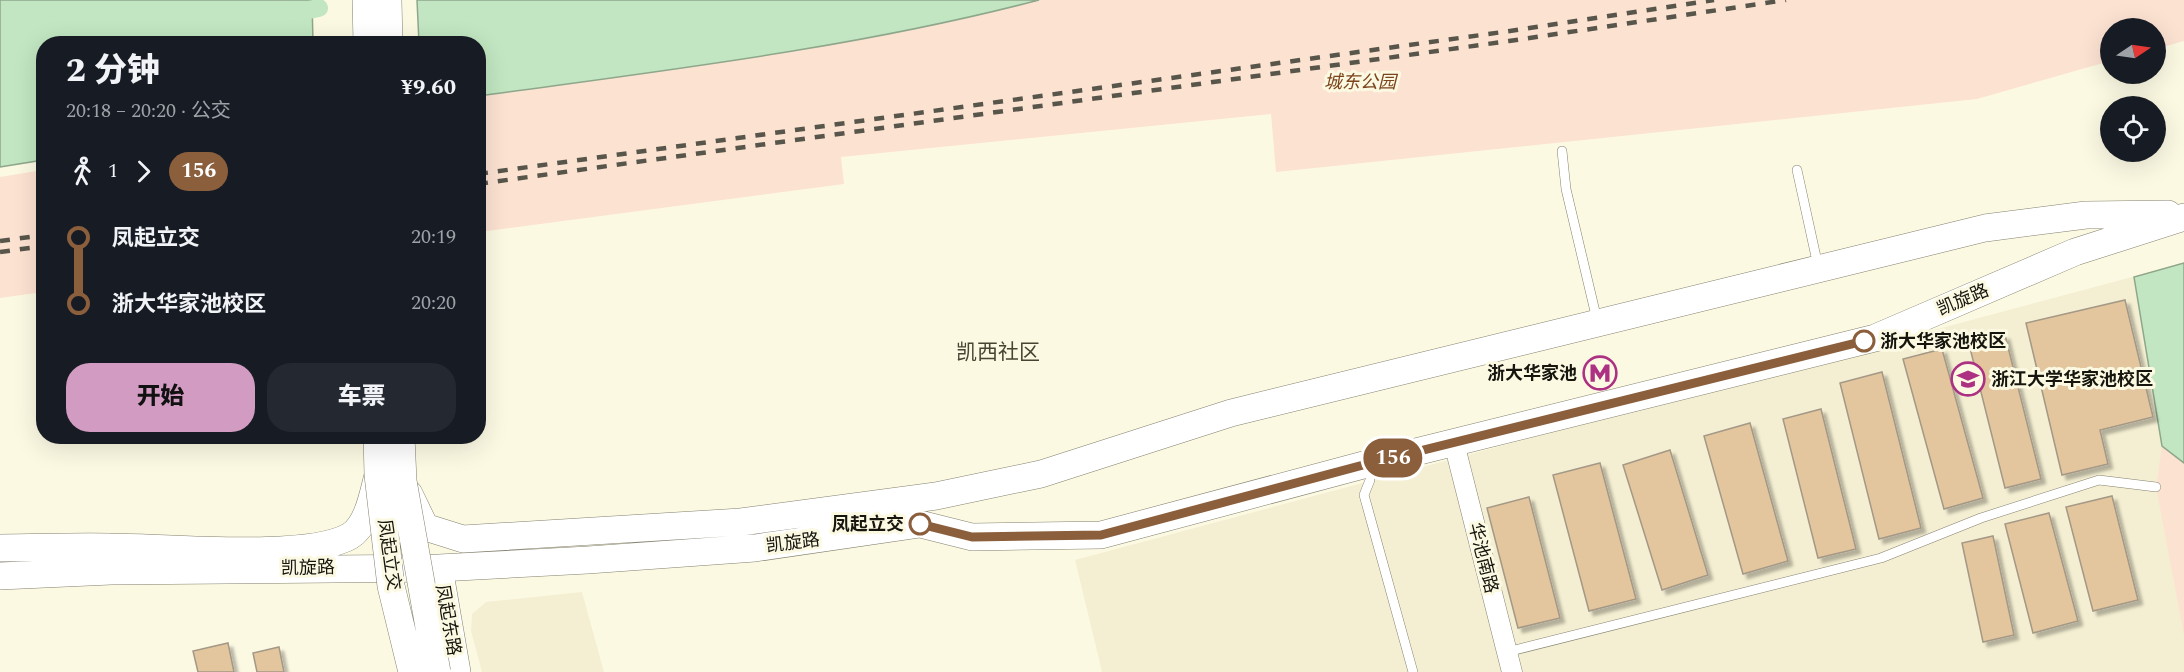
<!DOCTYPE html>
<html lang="zh">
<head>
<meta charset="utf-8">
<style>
  :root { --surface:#171b24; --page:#242831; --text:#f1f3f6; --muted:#9ea1a6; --accent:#d29cc2 }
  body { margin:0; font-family:Spectral,"Noto Sans SC",serif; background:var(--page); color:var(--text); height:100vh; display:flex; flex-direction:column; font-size:22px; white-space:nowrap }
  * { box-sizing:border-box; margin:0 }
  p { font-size:20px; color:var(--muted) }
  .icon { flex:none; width:33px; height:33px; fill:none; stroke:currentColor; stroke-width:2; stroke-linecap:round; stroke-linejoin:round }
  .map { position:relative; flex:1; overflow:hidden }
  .panel { position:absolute; left:36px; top:36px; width:450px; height:408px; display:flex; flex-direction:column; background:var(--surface); border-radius:24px; box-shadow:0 6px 24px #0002 }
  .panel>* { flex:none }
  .badge { padding:0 12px; border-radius:20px; font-size:21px; line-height:39px }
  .needle { width:39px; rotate:77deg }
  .controls { position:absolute; left:2100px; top:18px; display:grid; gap:12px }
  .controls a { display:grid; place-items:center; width:66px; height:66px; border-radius:50%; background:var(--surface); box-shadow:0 6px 24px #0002; font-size:30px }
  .map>.badge { position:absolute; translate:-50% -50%; box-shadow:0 0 0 3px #fff }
  .legs { display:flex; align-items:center; gap:9px; height:66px; padding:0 30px; font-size:20px }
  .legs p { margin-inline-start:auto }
  .summary { display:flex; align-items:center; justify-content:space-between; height:102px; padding:0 30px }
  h1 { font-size:33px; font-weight:800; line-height:45px }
  .cta { display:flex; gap:12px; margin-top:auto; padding:12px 30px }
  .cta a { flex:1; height:69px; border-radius:24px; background:var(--accent); color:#111; font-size:24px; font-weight:800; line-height:69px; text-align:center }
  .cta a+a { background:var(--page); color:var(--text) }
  ul { padding:0 30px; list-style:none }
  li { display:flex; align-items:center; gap:21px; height:66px; font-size:22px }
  li i { display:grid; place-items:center; width:9px; height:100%; margin:0 8px; background:currentColor }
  li i::after { content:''; width:15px; height:15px; margin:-8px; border:4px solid; border-radius:50%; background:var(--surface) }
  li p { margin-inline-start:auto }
  li:first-child i { background:linear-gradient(#0000 50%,currentColor 0) }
  li:last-child i { background:linear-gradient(currentColor 50%,#0000 0) }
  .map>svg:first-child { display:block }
  .built { fill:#f4efd2 }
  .green { fill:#fce2d1 }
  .water { fill:#c1e6c1; stroke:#8ea78b; stroke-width:1.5 }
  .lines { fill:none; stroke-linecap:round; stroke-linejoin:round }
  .canal { stroke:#c1e6c1; stroke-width:18 }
  .building { fill:#e3c69d; stroke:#a49887; stroke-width:1.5; filter:url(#shadow) }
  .service-casing { stroke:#84816e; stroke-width:10 }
  .minor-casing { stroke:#84816e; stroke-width:21 }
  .secondary-casing { stroke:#84816e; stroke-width:28 }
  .service { stroke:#fff; stroke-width:9 }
  .minor { stroke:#fff; stroke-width:20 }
  .secondary { stroke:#fff; stroke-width:27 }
  .rail { stroke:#58564b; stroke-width:4.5; stroke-dasharray:10 10; stroke-linecap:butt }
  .secondary-bridge-casing { stroke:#84816e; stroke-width:28; stroke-linecap:butt }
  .secondary-bridge { stroke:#fff; stroke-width:27 }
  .line-1-casing { stroke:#fff; stroke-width:14 }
  .line-1 { stroke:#8b5e3c; stroke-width:9 }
  .stop-1-dot { fill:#fff; stroke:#8b5e3c; stroke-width:3 }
  .labels { text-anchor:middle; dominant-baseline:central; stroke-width:6; stroke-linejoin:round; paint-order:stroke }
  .park-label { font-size:18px; font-style:italic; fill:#7c441c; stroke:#fcf9e3 }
  .street-label { font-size:18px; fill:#16150e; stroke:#fcf9e3 }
  .stop-label { font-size:18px; font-weight:bold; fill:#16150e; stroke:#fcf9e3; text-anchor:start }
  .poi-label { font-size:18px; font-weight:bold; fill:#16150e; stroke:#fcf9e3; text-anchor:end }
  .quarter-label { font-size:21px; fill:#474433; stroke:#fcf9e3 }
</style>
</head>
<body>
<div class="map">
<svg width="2184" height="672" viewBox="0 0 2184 672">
  <defs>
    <filter id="shadow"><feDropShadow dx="4.5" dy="4.5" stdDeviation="1.5" flood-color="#0004"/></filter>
  </defs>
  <rect width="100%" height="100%" fill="#fcf9e3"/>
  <path class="built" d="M2184 263V672H1102L1075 560Z
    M582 592 604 672H482L471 631 472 614 486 602Z"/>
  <path class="green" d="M960 0H2184V41L2156 49V28H2110V61L1977 99 1276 172 1271 114 841 157 844 184 479 232 478 89Z
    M43 170V292L0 298V177Z
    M2184 262V635L2156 487 2162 446 2134 277Z"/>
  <path class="water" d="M0 0H312L313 43 44 44 43 160 0 167Z
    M417 0H1039C856 48 666 70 479 96L478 44 419 43Z
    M2184 263V463L2162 446 2134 277Z"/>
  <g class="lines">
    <path class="canal" d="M288 14 319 8"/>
  </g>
  <path class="building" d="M2125 300 2153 417 2100 430 2108 464 2062 475 2026 323Z
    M2005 335 2041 479 2005 488 1969 344Z
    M1942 349 1983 498 1944 509 1903 359Z
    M1882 372 1921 528 1879 539 1840 383Z
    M1821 409 1856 549 1818 558 1783 419Z
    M1750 423 1788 561 1743 574 1704 436Z
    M1670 450 1708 575 1662 590 1623 465Z
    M1600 463 1636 599 1589 611 1553 475Z
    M2112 496 2138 600 2093 611 2066 507Z
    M1529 497 1560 618 1518 628 1487 508Z
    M2049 513 2078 621 2033 633 2005 524Z
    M1993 536 2014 635 1983 642 1962 543Z
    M228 643 234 672H198L193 651Z
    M279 647 284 672H257L253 653Z"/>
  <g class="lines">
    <g class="service-casing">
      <path id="service" d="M1562 151 1566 189 1597 320
        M1797 170 1818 266
        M1370 480 1364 495 1413 672
        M1507 652 1881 558 1981 518 2099 480 2156 487"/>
    </g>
    <g class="minor-casing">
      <path id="minor" d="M1454 443 1512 672"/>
    </g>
    <g class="secondary-casing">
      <path id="secondary" d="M366 0 367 44
        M388 0 389 44
        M409 494 425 527 463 539 741 522 936 496 1041 474 1231 413 1985 228 2086 215 2168 214
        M0 548C36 548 73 546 110 547 164 547 307 561 350 536 368 525 373 494 378 475
        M439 568 457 672
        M0 576 111 571 439 568 588 560 755 548 920 524 972 537 1101 535 1367 464 1875 338 2075 252 2184 217"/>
    </g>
    <use href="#service" class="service"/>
    <use href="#minor" class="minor"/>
    <use href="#secondary" class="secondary"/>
    <path class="rail" d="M478 174 1510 31 1714 0
      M478 184 1509 41 1786 0
      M0 241 44 235
      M0 252 44 246"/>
    <g class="secondary-bridge-casing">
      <path id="secondary-bridge" d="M377 436 378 475 391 586 412 672
        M401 436 403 481 437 672"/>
    </g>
    <use href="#secondary-bridge" class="secondary-bridge"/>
  </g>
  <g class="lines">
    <g class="line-1-casing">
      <path id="line-1" d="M920 524 972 537 1101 535 1367 464 1864 341"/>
    </g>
    <use href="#line-1" class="line-1"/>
  </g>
  <defs>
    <g id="metro-ring" transform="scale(1.725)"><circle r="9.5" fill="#fcf9e3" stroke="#ad3183" stroke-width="1.5"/><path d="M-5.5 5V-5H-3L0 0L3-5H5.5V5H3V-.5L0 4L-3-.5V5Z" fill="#ad3183"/></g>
    <g id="university-ring" transform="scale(1.725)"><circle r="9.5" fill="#fcf9e3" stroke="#ad3183" stroke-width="1.5"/><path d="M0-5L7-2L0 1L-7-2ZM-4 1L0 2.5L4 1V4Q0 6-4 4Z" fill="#ad3183"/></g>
  </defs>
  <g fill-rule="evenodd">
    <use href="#metro-ring" x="1600" y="373"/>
    <use href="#university-ring" x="1968" y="379"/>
  </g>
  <g class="stop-1-dot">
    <circle cx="1864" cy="341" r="10"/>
    <circle cx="920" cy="524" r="10"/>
  </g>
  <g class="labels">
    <g class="park-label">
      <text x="1360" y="82">城东公园</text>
    </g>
    <g class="street-label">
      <text transform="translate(1963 300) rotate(-23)">凯旋路</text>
      <text transform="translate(793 543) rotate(-7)">凯旋路</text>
      <text transform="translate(389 555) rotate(82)">凤起立交</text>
      <text transform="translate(1483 558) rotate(76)">华池南路</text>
      <text transform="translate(308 568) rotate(-1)">凯旋路</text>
      <text transform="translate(448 620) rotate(80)">凤起东路</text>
    </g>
    <g class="stop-label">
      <text x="1880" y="341">浙大华家池校区</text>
      <text x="904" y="524" text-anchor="end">凤起立交</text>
    </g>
    <g class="poi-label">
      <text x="1577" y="373">浙大华家池</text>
      <text x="1991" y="379" text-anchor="start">浙江大学华家池校区</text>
    </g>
    <g class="quarter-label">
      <text x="998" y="353">凯西社区</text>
    </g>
  </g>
</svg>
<div class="controls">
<a><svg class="needle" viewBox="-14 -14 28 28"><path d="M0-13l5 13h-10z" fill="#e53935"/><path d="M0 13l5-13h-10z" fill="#9ea1a6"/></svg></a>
<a><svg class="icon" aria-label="locate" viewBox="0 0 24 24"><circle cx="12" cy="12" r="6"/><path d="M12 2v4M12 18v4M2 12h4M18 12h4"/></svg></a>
</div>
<b class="badge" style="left:1393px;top:458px;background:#8b5e3c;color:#fff">156</b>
<section class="panel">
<div class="summary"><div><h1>2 分钟</h1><p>20:18 – 20:20 · 公交</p></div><b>¥9.60</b></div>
<div class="legs"><svg class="icon" aria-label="walk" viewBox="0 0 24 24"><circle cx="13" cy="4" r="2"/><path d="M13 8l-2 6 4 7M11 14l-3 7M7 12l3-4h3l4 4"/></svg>1<svg class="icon" aria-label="forward" viewBox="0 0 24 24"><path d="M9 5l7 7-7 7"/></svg><b class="badge" style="background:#8b5e3c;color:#fff">156</b></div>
<ul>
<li><i style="color:#8b5e3c"></i><b>凤起立交</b><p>20:19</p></li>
<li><i style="color:#8b5e3c"></i><b>浙大华家池校区</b><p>20:20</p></li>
</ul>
<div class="cta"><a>开始</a><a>车票</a></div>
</section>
</div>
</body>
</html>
